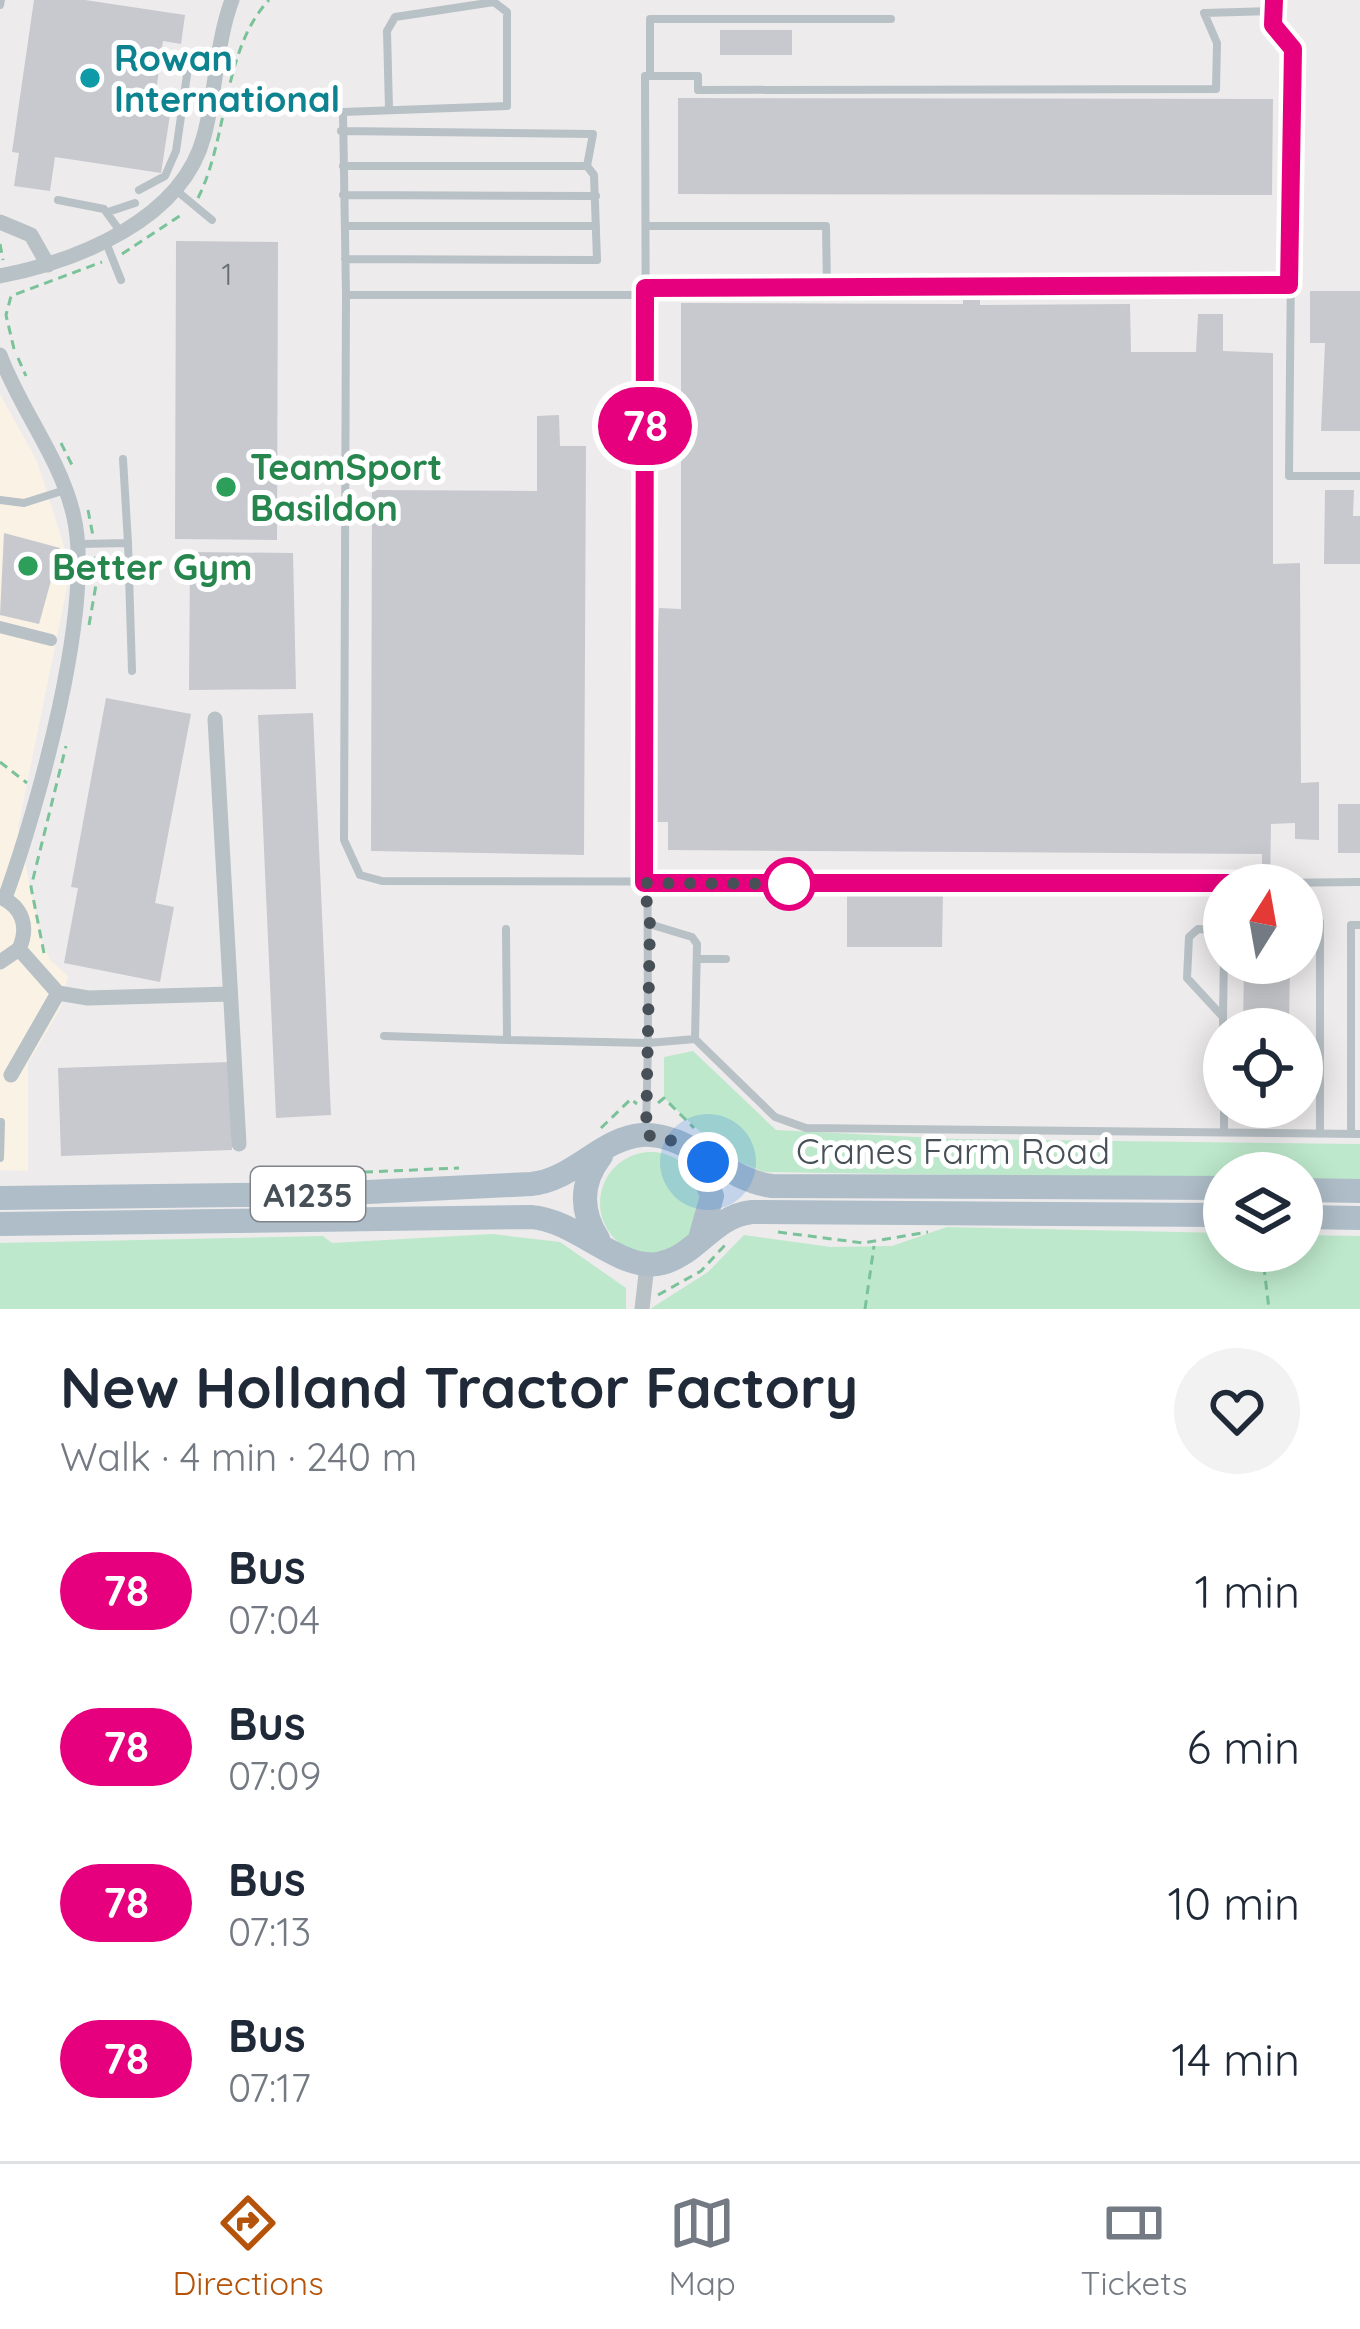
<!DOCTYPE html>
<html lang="en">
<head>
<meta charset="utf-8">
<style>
  :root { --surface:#fff; --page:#f2f2f3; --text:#1f2937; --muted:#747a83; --line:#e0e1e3; --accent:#b45309 }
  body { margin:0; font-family:Quicksand,sans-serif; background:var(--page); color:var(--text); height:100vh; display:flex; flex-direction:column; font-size:45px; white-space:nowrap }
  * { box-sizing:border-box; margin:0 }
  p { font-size:39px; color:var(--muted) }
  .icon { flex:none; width:66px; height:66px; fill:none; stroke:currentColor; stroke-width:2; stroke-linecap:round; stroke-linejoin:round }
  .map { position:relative; height:1309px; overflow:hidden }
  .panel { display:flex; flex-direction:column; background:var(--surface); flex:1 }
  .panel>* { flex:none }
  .badge { padding:0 24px; border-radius:39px; font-size:42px; line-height:78px }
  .needle { width:78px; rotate:11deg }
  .fabs { position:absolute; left:1203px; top:864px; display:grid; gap:24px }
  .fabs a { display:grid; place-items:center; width:120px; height:120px; border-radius:50%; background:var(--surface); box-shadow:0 6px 30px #0003; font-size:60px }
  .you { position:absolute; width:60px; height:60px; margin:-30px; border:9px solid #fff; border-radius:50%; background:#1a73e8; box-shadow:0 0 0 18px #1a73e833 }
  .map>.badge { position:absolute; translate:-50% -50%; box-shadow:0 0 0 6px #fff }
  .round { display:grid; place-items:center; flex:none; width:126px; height:126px; border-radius:63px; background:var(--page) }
  .headline { display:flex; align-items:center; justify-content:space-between; height:204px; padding:0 60px }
  h1 { font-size:57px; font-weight:800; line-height:90px }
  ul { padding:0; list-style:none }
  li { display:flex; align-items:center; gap:36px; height:156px; padding:0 60px }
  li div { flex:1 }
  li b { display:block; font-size:45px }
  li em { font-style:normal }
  li .badge { min-width:132px; font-weight:700; text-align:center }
  .tab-bar { display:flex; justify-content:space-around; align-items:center; height:168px; border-top:3px solid var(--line); background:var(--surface); font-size:33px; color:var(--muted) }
  .tab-bar a { display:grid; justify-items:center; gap:6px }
  .tab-bar .selected { color:var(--accent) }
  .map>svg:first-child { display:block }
  .commercial { fill:#f9f2e5 }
  .green { fill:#bde8cb }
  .building { fill:#c7c9ce }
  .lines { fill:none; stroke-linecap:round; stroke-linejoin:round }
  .path { stroke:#7ac299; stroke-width:3; stroke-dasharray:9 6; stroke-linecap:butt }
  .service { stroke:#b8c1c6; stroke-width:8 }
  .pedestrian { stroke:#b8c1c6; stroke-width:12 }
  .minor { stroke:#b8c1c6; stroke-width:15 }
  .primary { stroke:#aebdc8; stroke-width:24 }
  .line-casing { stroke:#fff; stroke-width:27 }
  .line { stroke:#e6007e; stroke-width:18 }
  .walk { stroke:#465056; stroke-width:12; stroke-dasharray:0 21.6 }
  .culture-dot { fill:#0f9aa8; stroke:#fff; stroke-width:4.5 }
  .leisure-dot { fill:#2e9e5b; stroke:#fff; stroke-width:4.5 }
  .stop-dot { fill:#fff; stroke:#e6007e; stroke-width:6 }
  .labels { text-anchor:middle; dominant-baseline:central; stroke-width:10; stroke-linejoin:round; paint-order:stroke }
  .number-label { font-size:30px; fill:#666e74 }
  .shield { fill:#fff; stroke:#7e8489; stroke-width:3 }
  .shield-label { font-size:33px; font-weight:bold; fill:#465056 }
  .culture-label { font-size:36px; font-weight:bold; fill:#0d838f; stroke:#fff; text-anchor:start }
  .leisure-label { font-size:36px; font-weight:bold; fill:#27864d; stroke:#fff; text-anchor:start }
  .street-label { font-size:36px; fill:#465056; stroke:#fff }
</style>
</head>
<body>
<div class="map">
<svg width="1360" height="1309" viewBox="0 0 1360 1309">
  <rect width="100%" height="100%" fill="#eeebec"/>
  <path class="commercial" d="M0 394 37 461 71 568 18 828 41 939 50 960 68 976 61 1007 28 1063V1171L0 1170Z"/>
  <path class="green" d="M693 1051 776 1130 956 1139 1360 1144V1181L1302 1180V1173H1224V1179L764 1172 727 1157 664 1098V1057Z
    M600 1203a51 51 0 1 1 102 0a51 51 0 1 1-102 0Z
    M947 1227 1224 1233V1251H1302V1235L1360 1236V1309H650L708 1272 744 1235 831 1247 892 1246Z
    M492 1234 560 1242 626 1288V1309H0V1243L323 1236 332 1243Z"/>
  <path class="building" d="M34 0H85L185 15 181 44 163 41 153 113 170 115 161 173 55 157 50 191 14 186 19 153 12 152Z
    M720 30H792V55H720Z
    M678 98 1273 99 1272 195 678 194Z
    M176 241 278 242 277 540 175 539Z
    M1310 291H1360V431H1321L1325 343H1310Z
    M963 296 980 297V305L1130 304 1131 352H1196L1198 314H1223V351L1273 353V564L1300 563 1301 783 1319 782V840L1295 839V823L1271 824 1270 885H1262V854L668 850V822H651L659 608 681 609V303L963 304Z
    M559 415 560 446H586L584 855 371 851 372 490 537 491V416Z
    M1325 490H1354L1353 516H1360V564H1324Z
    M4 533 60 548 39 624 0 615Z
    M190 552 293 553 296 689 189 690Z
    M106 698 191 714 155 903 174 907 160 982 64 963 78 888 71 887Z
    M313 713 331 1115 276 1118 258 715Z
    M1338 804H1360V853H1338Z
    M847 893H943L942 947H847Z
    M1244 963H1290L1289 1029H1243Z
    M229 1062 232 1150 61 1156 58 1068Z"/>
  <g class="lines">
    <path class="path" d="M198 198C229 136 222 50 269 0
      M0 244 3 260
      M122 254 184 213
      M14 349 6 315 11 296 102 262
      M18 358 26 376
      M61 443 73 467
      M88 510 93 536
      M89 625 97 579 95 551
      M0 762 27 783
      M44 953 31 887 66 746
      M658 1103 664 1098 694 1128
      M601 1128 631 1099 637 1104
      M319 1174 459 1168
      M778 1232 863 1243 928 1232
      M1262 1251 1269 1309
      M658 1295 701 1271 726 1244
      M865 1309 874 1246"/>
    <path class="service" d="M1274 0 1273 25 1293 49 1289 476H1360
      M0 5 1 0
      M650 76V19H891
      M341 131 593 134 587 166 594 175 597 260 345 259
      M343 166H587
      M139 190 165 176 176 151 190 54 218 58
      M177 191 212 220
      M343 195 596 196
      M58 200 104 209 120 231
      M108 212 135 203
      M345 226H596
      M646 226H826L827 287
      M105 240 121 280
      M645 288 1289 285
      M346 295 343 112 507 106V12L494 2 395 17 387 31 389 110
      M645 295H346L344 840 360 875 382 881 1262 883
      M123 459 128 543
      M0 500 24 503 65 490
      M79 544 128 543 132 671
      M1270 883 1360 882
      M649 924 692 937 697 944 695 1039
      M506 929 507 1040 648 1043 645 76H698V90L1216 89 1217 43 1204 13 1274 11
      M1223 939 1213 930 1198 929 1189 937 1187 978 1223 1017 1224 1083
      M697 959H726
      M1223 1017 1224 953
      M384 1036 507 1040
      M1224 1107V1132
      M646 1129 648 1043 695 1039 775 1117 806 1128 1360 1134
      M1320 1134V922
      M1351 1134V925H1360
      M0 1158 1 1122"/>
    <path class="pedestrian" d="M0 627 51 640"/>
    <path class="minor" d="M0 222 31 235 48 265
      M0 276C77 261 182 220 204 136 216 92 216 43 232 0
      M0 355C20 409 59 456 73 513 96 603 37 810 5 898
      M215 719 239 1144
      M0 897C23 907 29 927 19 949L0 962
      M19 949 58 993 88 998 230 994
      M11 1075 58 993
      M642 1309 647 1265"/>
    <path class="primary" d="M696 1157 712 1196 701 1235
      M1302 1190 1360 1191
      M0 1198 327 1194 531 1184C574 1180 601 1138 642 1135 688 1132 725 1180 772 1186L1224 1188
      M1302 1217 1360 1218
      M0 1224 531 1217C577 1220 622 1274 662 1263 698 1254 713 1216 752 1212L1224 1215
      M598 1239C580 1211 580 1183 601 1156"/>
  </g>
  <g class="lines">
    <g class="line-casing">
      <path id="line" d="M1262 883H644L645 288 1289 285 1293 49 1273 25 1274 0"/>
    </g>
    <use href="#line" class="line"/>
    <path class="walk" d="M708 1162 677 1142 646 1135 650 924 644 883 789 884"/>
  </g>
  <circle class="culture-dot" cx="90" cy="78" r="12"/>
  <g class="leisure-dot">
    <circle cx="226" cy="487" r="12"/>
    <circle cx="28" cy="566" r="12"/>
  </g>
  <circle class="stop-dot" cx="789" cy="884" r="24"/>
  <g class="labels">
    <g class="number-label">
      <text x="227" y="274">1</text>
    </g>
    <rect class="shield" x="251" y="1167" width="114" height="54" rx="9"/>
    <g class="shield-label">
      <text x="308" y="1194">A1235</text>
    </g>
    <g class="culture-label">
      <text x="114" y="57">Rowan<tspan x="114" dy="41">International</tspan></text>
    </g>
    <g class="leisure-label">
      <text x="250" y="466">TeamSport<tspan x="250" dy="41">Basildon</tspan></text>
      <text x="52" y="566">Better Gym</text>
    </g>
    <g class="street-label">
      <text x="953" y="1150">Cranes Farm Road</text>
    </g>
  </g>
</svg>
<div class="fabs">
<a><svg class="needle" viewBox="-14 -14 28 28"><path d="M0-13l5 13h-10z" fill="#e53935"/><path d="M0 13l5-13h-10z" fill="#747a83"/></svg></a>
<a><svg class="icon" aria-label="locate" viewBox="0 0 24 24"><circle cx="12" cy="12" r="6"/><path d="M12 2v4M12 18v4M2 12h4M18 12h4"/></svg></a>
<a><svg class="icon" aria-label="layers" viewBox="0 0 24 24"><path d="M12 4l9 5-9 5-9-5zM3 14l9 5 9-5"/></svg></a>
</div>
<div class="you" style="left:708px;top:1162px"></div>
<b class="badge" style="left:645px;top:426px;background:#e6007e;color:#fff">78</b>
</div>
<section class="panel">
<div class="headline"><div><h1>New Holland Tractor Factory</h1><p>Walk · 4 min · 240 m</p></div><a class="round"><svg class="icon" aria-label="heart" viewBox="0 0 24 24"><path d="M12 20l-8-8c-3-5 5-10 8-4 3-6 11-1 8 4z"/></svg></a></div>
<ul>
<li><span class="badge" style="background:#e6007e;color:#fff">78</span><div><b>Bus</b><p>07:04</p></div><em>1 min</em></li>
<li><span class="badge" style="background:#e6007e;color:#fff">78</span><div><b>Bus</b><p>07:09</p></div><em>6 min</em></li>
<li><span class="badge" style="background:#e6007e;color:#fff">78</span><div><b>Bus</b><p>07:13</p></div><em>10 min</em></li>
<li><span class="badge" style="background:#e6007e;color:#fff">78</span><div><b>Bus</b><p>07:17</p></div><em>14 min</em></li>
</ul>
</section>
<nav class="tab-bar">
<a class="selected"><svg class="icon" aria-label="directions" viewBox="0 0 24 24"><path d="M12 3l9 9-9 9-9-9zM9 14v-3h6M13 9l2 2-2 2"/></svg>Directions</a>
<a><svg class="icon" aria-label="map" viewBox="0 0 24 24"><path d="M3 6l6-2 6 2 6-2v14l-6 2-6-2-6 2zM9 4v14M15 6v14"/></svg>Map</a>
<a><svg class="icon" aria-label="tickets" viewBox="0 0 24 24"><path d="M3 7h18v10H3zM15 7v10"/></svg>Tickets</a>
</nav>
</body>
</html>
